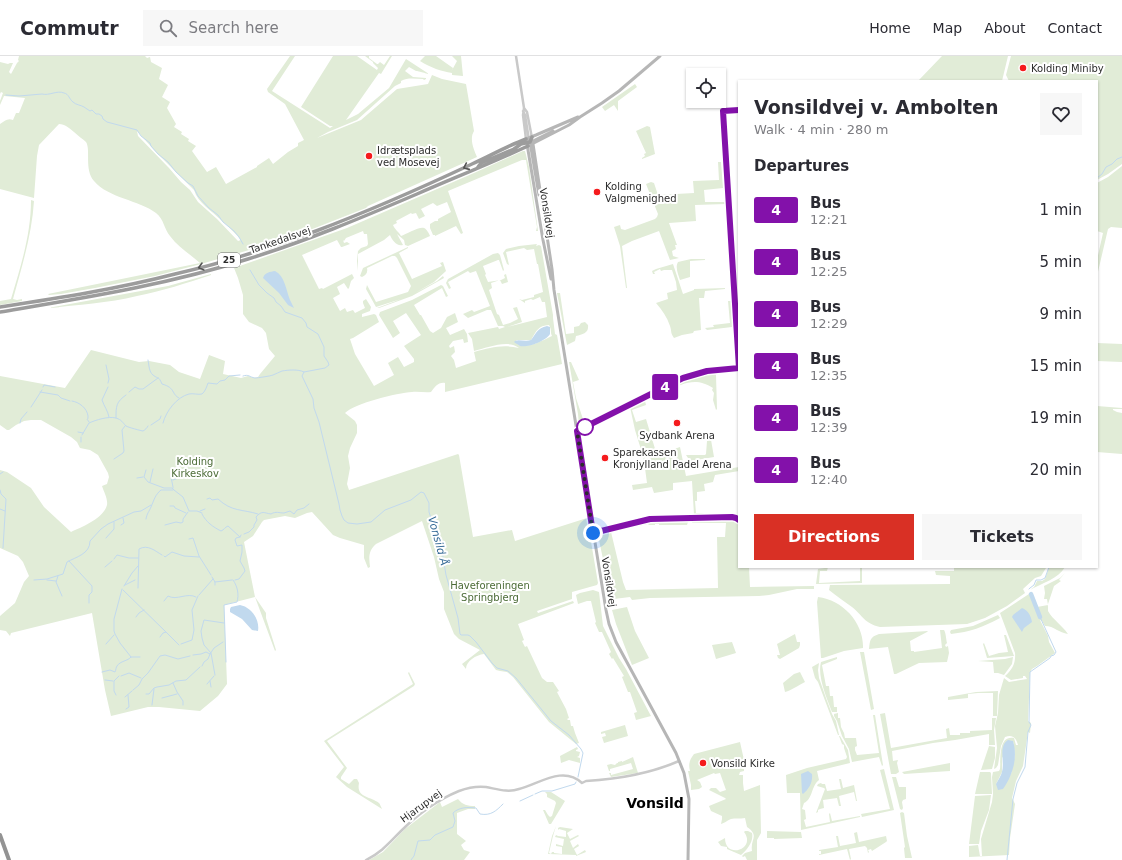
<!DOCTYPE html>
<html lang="en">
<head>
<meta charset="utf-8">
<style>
  :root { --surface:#fff; --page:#f7f7f7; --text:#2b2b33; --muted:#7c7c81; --line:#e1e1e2; --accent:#d93025 }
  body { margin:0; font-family:"DejaVu Sans",sans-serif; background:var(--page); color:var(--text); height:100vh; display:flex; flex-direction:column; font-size:15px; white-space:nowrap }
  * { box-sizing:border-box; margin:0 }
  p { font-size:13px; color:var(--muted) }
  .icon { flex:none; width:22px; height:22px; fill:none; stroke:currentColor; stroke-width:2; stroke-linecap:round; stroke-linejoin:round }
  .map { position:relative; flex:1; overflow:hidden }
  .panel { position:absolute; left:738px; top:24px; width:360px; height:488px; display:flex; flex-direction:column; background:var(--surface); border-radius:0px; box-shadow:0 1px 3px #0004 }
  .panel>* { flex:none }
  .badge { padding:0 8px; border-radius:3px; font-size:14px; line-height:26px }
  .fabs { position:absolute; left:686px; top:12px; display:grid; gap:8px }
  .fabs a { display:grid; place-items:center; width:40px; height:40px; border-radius:0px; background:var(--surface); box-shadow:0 1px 3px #0004; font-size:20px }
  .you { position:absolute; width:20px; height:20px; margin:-10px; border:3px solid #fff; border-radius:50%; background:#1a73e8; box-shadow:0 0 0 6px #1a73e833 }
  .map>.badge { position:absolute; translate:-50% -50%; box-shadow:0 0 0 2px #fff }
  h2 { padding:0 16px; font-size:15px; line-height:36px }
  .round { display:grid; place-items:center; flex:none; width:42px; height:42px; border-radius:0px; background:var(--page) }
  .headline { display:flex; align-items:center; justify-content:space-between; height:68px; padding:0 16px }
  h1 { font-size:19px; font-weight:700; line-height:30px }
  .cta { display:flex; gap:8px; margin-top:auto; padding:8px 16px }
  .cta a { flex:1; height:46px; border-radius:0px; background:var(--accent); color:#fff; font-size:16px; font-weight:700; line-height:46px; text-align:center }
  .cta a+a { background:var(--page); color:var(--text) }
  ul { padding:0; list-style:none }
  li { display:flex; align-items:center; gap:12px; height:52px; padding:0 16px }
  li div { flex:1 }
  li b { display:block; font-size:15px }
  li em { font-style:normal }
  li .badge { min-width:44px; font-weight:700; text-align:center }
  header { display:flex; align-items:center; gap:24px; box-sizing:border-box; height:56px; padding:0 20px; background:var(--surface); border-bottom:1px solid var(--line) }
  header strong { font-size:19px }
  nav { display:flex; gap:22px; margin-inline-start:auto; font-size:14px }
  .search { width:280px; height:36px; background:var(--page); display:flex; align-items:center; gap:10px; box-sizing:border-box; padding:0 14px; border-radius:0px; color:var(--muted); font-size:15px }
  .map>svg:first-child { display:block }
  .green { fill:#e1ecd7; fill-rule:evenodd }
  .water { fill:#c1d9ee }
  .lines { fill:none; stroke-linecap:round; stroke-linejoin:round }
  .stream { stroke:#c1d9ee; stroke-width:1 }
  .river { stroke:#c1d9ee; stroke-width:4.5 }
  .tertiary { stroke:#c9c9c9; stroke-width:2.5 }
  .secondary { stroke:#b6b6b6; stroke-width:3 }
  .trunk { stroke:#9c9c9c; stroke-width:3.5 }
  .motorway { stroke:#939393; stroke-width:4 }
  .oneway { stroke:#535353 }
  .line-casing { stroke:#fff; stroke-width:9 }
  .line { stroke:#8311aa; stroke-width:6 }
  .walk { stroke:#2c2c2c; stroke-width:4; stroke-dasharray:0 7.2 }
  .poi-dot { fill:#f51b1d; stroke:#fff; stroke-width:1.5 }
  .stop-dot { fill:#fff; stroke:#8311aa; stroke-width:2 }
  .labels { text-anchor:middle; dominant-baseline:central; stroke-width:4; stroke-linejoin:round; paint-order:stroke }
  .shield { fill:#fff; stroke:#6b6b6b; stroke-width:1 }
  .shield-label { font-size:9px; font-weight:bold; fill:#2c2c2c }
  .poi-label { font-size:10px; fill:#2c2c2c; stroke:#fff; text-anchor:start }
  .street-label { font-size:10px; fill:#2c2c2c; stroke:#fff }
  .park-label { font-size:10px; fill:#4b6b36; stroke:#fff }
  .water-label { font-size:11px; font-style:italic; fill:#336895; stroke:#fff }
  .district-label { font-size:14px; font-weight:bold; fill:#000; stroke:#fff }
</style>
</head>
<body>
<header>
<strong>Commutr</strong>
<div class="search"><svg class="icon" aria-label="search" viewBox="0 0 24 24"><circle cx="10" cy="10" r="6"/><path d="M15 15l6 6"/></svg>Search here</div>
<nav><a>Home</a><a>Map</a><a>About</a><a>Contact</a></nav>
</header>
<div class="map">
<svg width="1122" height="804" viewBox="0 0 1122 804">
  <rect width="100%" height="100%" fill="#fff"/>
  <path class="green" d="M19 0H145L147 2 150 1 151 6 162 12 159 23 168 29 162 41 170 46 167 52 176 68 174 71 182 76 181 78 189 83 188 85 196 90 192 95 207 116 216 111 226 128 257 111V110L269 102 273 108 288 96 298 90V87L304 84 285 48 268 36 267 33 290 0H295L272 35 330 72 333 70H330L301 51 333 0H357L377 14 378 12 373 7V6L365 0H369V2L377 8H378L380 6 384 9 390 0H392L381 18 379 17 346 64 358 58 389 32 406 3 429 18 417 15H416L409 11 405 15 413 21 426 22V23L424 24 423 23C416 23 408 21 401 25V27L395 30 357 64 328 76 317 82 361 64 397 33 428 28 432 19 442 23 466 28 474 75C469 83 474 94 477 101L368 150 366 152 315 172 270 188 201 208 155 220 95 232 61 238 49 239 48 238 200 207C190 198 178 191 170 180 164 173 164 163 156 157 139 144 108 142 94 125 84 113 91 94 86 86 83 83 78 80 74 76 69 72 65 68 59 68L39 89 37 100 34 142 0 133V68C5 65 7 62 13 64L16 57H19L25 42 4 40 0 49V45L3 37 1 36 0 38V6L8 8 10 7H13L9 16 11 18 17 7 19 5 18 4ZM137 75 155 95 194 134C198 147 212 155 221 164 228 170 235 177 241 184L238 185 217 163 198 146 190 134 181 126 169 112 138 80Z
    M425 0H436L453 12 451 16 457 5 452 0H461L463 20 452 19V17C441 15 431 12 420 5Z
    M942 0H1008L1002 25H918Z
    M1011 0H1122V108L1108 118 1097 124V25H1009L1006 19Z
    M635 28 637 31 618 45V55L614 49 605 55 602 51Z
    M647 70 650 71 655 98 642 103V102L645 100 644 98 646 97 636 75Z
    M523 95H525L529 111 538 175H536L537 171 526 104H522L448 135 463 177 461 178 456 170 435 180V179H433L430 172V168L435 165H438V163L451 156 447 146 437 150 433 147 421 153 425 160 419 163 416 157 412 158 411 157 396 165 397 167 393 169C395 174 399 176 401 180 406 178 420 170 424 172 427 173 429 178 430 180L408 190 405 189 404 184 397 178 403 189C397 191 392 184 390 179L384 184 358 198V215L357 205 358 195 361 192 367 190 368 188 367 178H364L363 175 346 182 344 185 343 184 344 187 347 186 350 188 342 191H341L337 184 302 199 319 233 322 232 323 233 352 218 354 222 351 225 349 232 348 233 344 227 337 231 340 238 333 242 340 255 345 252 347 256 353 254 355 257 365 252 363 247V245L366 243 371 251 370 255 362 258V261L374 258 376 259 379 266 353 282 350 283 355 298 374 330 394 319 388 307 398 301 404 311 414 306V303L404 290 421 279 406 257 393 265 400 277 393 282 379 259 380 256 412 244 441 229 443 230 448 240 446 241 442 232 414 249 420 259H421L430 275 433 277 441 272 447 261 455 257 458 266 446 272 450 279 464 273 467 278 468 286 464 287 463 283 453 285 449 290 450 292 454 290 455 296 451 300 454 304 456 312 476 305 474 296C491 292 501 288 519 292 508 283 487 292 474 295L472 283 468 277 498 271 499 273 505 271 503 270H498L491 254H487L468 262 463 258 472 254 474 256 490 250 476 215 470 217 468 215 448 226 451 232 449 233 446 227 448 223 493 198 498 197 500 199 504 214 503 215 499 204H498L483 210 486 218 485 219 488 226 501 224 505 222 504 219 506 218 508 226 502 228 500 224 491 227 492 232 489 234 497 258 499 259 503 269 510 267 518 263 513 252 517 251 522 266 507 271 547 261 545 246H542L540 241 533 244 531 243 525 245V247L519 243 522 244 534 241V239L543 236 538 208H537L534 193 527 194 524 192 506 196 509 209 507 208 503 197 506 193 519 190 537 188 536 190 539 189 541 190C545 213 549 236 553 259V262L555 278 557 279 562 308 445 336V327C438 326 435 331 431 336 425 337 418 335 412 336 397 337 355 347 345 357L355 365 357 369V377L350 392 348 400 350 412 347 428 349 434 458 398 459 399 473 481 512 474 515 485 587 462 598 527 597 529 572 536V543L537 555 538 557 573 545 574 547 518 568 524 584 522 585 525 591 527 590 542 622 547 626H553L559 635 557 636 558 638 566 653 569 662 567 663 568 664H570L571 670H573L575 677 579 687 576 688 549 666 513 621 507 616 500 615 496 614 484 598C476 599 466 605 466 613L462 608 480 594 459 583 454 578 444 553V536L439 523 434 501 422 465 376 488C368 495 369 502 370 511L368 512 364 502V489L340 482 333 479 312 456 307 457 295 462 285 460 264 464 262 466 253 480 244 486 255 541 266 557V562L276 594 275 595 255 541 224 549 227 628 218 640 200 655 159 651H148L111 660 105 634 92 557 11 577 10 580 6 575 0 574V560L15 547 24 526 29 520 23 506 18 500 0 492V414L7 416 31 432 44 451 71 476C82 471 104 462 107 449 108 443 104 436 102 430L107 428 109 421 108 417 98 399 90 394 80 392 77 386 71 381 41 364H31L24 365 16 369 9 374H7L0 369V320L65 332 91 294 139 306 149 305 170 309 179 316 200 323 209 299 225 305 223 318 241 322 248 320 254 322 258 321 260 318 275 300 269 293 266 277 262 272 249 266 243 258V239L238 222 234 212 347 172 474 117ZM549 269C552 274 550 276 552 280 542 285 532 290 521 290L516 284H531C537 274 538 270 549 269Z
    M718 106H721L723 132 704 134 705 146H726V148L695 149 696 165 669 167 677 189H675L676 193 672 195 673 200 679 202 670 204 659 175 632 185 622 190 627 232H626L620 190 614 171 620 169 621 173 625 174 655 163 657 161 658 158 646 128 651 126 654 127 658 139 694 137 693 125 719 124Z
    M1122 110V172L1111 171 1108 173 1097 220V204L1103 177 1097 175V127L1108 121Z
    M31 144 34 145C32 178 22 210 13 243L17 244 22 243V245L0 249V245L11 243C21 209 31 179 31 144Z
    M408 191V192L399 197 412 223 442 210 440 207 443 206 446 215 434 226 415 237 437 225 443 220 444 222 412 240 379 252H377L401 243 376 251 366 233 367 229 376 246 408 236 411 230 397 202 395 200H392L367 212C368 217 366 219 362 221L360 220 363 212Z
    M691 203H705V204L690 205V221L680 224C678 218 675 211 678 206Z
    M673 208 683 238 694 234V233L725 232V233L705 235 704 242H699L701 274 694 275 693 277 682 279 674 282C670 276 672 276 670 270 667 261 662 254 656 247L668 243 667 237 677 234 676 226 672 214H664L661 215 660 213 654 216 655 218H653L652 215 656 213Z
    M211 218V219C187 227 162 235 137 240 108 247 78 249 48 252L168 230Z
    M557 237H560L566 278 574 277V271L579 270 581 267 585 266 588 269C589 277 583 278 576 280L575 285 567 289Z
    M728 245H732L734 270 732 271 707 274 705 272 714 271 713 269 730 267Z
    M1097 287 1122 288V306L1097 305Z
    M569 306H571L579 324 573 326 576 342 585 369 584 370 579 369 578 358Z
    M714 316 716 319 717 353 716 354 713 344 714 337 712 334 713 332C696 321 684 327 667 335L670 342 665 334C681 326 696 319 714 316Z
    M645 345 646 349 632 354 636 366 646 363 656 396 650 397H653V400L680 391 686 420 739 411V415L715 419 713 426 704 428 705 435 697 436V445H695L696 457H702L707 459H694L692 425 673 427V434L654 437 652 431 633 434 632 429 647 427 644 405 643 400 635 374 630 351Z
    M1097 350 1122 352V353H1113V354L1117 356 1122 357V398L1097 396Z
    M710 378 714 401 690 405 686 399H705L706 398 707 385Z
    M694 463H732L737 464 739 467V511H749L750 531 814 530V533H797L769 539 759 540 650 542 632 544 630 541 614 543 613 542 606 509 604 508 598 479 611 476 623 526 626 534 718 532 717 481H725L726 467H692L693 464Z
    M674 464 686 465 688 466 687 469H659V468H655V469H649L648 468 638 470V468L652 466Z
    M825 511H828L827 515H820L819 527 860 525V511H862V527L816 528 818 513 825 512Z
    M954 511H1046V512L1041 520 1035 522 1023 533 1025 537 1007 550 985 562 967 568 880 571C864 567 864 561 852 551 844 545 836 540 829 534L830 529 950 528V520L936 519 935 515H954Z
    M1049 511H1065C1058 523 1042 527 1030 534L1034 531 1037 525H1042L1045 523Z
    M1065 517 1059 524 1061 525 1054 530 1048 548V555C1053 564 1062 569 1068 578 1059 577 1054 570 1045 570L1042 565 1040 564 1048 580 1049 586 1055 597 1037 610 1032 613 1030 616 1028 665 1031 667 1030 677 1028 676 1023 710 1016 725 1012 742 1015 748 1010 782 1009 799 969 801V790L978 789 980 800H982L981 783 992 746 993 738 992 721 993 716 999 715 1000 713C1001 703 998 679 1014 682L1016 689H1018C1016 682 1013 678 1005 681L1001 690 998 709 996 712 994 713 997 692 995 670 998 657 999 639 1004 622 1009 626 1027 623 1025 620H1023V622L1011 624 1005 620C1012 614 1016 607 1015 597L1000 557 1032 536 1037 551 1048 549 1047 543H1044L1045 537 1044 530 1060 522ZM1013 685 1015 699 1011 718 996 728 1002 716V702Z
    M593 534 599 536 603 570 619 602 626 613 651 660 636 664 634 657 637 656 630 636H628L622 621 624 620 613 602 612 603 609 598 611 596 602 576H599L595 567 596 566 591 545H587L578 548 576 539 580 537Z
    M818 541C843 544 864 567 863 592L844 595 823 602H821L817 546Z
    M627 551 635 575 649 602 632 609 616 568 612 554Z
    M998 559 1000 562C983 571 970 576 951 578L950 576 951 574 973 570Z
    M940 574H944C946 577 946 583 947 587L945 589 946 591 948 590 949 597 947 606 919 607 896 618H894L888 591 869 593C870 584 870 581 879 578L928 575 927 576 910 585 911 595H914V596L942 592Z
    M795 578 797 586H800V589L799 592 780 603 778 602 777 599H780L777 588Z
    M1004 579H1006L1014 600 987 602 983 588 984 587 989 600 999 597 1008 596Z
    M732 586 736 597 716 603 712 589Z
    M860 596H864L874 653 871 654Z
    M837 601V603L822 609 826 630H829L830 640H833L834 651H837V656H832C827 643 817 620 821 606Z
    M1013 601 1012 608 1004 619 998 617H994L993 606 978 605 1005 603Z
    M819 607 818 614 819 622 826 642 832 658 836 665 839 679H838L818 626 815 622 812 611Z
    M409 616 415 628 414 630 327 685 347 712 341 721V723L349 728 354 723H357L359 727C356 742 370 740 379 747 380 748 381 751 382 753L347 731 336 721 344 711 324 685 413 628 408 617Z
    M800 616 805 626C797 630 792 634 785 636L783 627 794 618Z
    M998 635 997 660H993V637H978L968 638V642L948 644V641L976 636Z
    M838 657V662H840L841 671 844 677 845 682H856L857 690 855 691V694L857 699 879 697 873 659H875L883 709 882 710 879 701 852 706 849 693 842 680 837 665 834 660V658Z
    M885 657 891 692 947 682 946 673 949 672 950 679H960V677H970V675L992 674V662H996L994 674 995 689H989V678L955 684 933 687 892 695 893 705 898 704 897 707 899 716 896 718H891L880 658Z
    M625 669 628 680 604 687 602 681 606 680 605 677 601 678V676Z
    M839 680H840L848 694 850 707 817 715 819 724C811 730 813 743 804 747L802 753 805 754 806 763 804 764 806 771 830 766 829 758 830 757 832 765 860 760V761L801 774 800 737H787L786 719 807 712 846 703 847 701 844 692V689L842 688Z
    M740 686 744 704V715L740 716 739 719H743V727L744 735 760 729 761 777 757 784V804H747L745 800 743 801 742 800 745 797 752 795C750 783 760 780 747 771L745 762C740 763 735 762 731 763 726 765 725 767 721 768L722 763V760L711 755 709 750 726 743 725 742 709 734 711 732H716L720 736 726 734 720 717 715 718 714 717 697 724 700 726 702 731 699 733 691 734V729L688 715H690C688 708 690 703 694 698Z
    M989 690 995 691V702L992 713 981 714Z
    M577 691 578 693 576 694V695L580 696 579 700 577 701 580 702V707L569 704 561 707 560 700Z
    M633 701 638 717 611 721 609 717H611V719L633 713 631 707 610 713V715H609L607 709 611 708 615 709 617 707H618V706L622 705V706Z
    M950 707V715L904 718 902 716Z
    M884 713 894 754 862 761 861 758 890 753 880 714Z
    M980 716H990L991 717 992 738H975Z
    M892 721H896L899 731H906V743L903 744 902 746 903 752 902 754 900 753Z
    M839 723H841L843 732 854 729 857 745H856L854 736 839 740 841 750H839L837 742 823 744 824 752 820 753 818 754V756L816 757 825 733 824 732 817 730 818 728 821 727 822 728H825L827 735 841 733Z
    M545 736H551L565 745 551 768H549L543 754H545L548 759 550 761 552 760 556 747 555 745 547 741V738Z
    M991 739 989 754 981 775 979 788H969L975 740Z
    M458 743C463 749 467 750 475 750V753H468L457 757V778L466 785 461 789 464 794 470 796 464 804H369L383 796 405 773 440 746 442 751Z
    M902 756 904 757 907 780 912 802H905L904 792 905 791 900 757Z
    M556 770 553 780 549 797 551 798 552 796H554V797L562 798V791L556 790V788L563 790 564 783 555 781 556 779 558 780 566 781V775L559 773 558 774V772L560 771 573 773 567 777 570 783 578 779 579 780 570 785 573 792 578 788 579 790 574 793 577 799 585 794 586 796 576 800V799L548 798 552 780Z
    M745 775H748L752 777C754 785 747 794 741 799L727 793V791L721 790 718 786 725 782C725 804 757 793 744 776Z
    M767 775 801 776 802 782 774 783V782H767Z
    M857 776 859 786 886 780 887 785 886 786 872 795 871 793 868 794 869 796 868 797 867 792 865 790 849 793 851 803 850 804 847 793 819 799V798H821V795H819V794L838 791 836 780H838L840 790 856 787 854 777Z"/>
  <path class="water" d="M275 215C285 220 286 234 290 244 291 246 293 250 294 252L288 249 279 237 263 222C265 216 270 216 275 215Z
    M547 270 550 271V278C546 285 528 292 520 290 519 289 515 287 514 286L515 285C519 283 525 286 531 284 536 278 537 272 547 270Z
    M240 549C251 551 260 563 258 575L252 574 242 563 230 556V553L231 551Z
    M1022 552C1028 554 1031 560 1032 566L1024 572 1022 576 1012 561 1013 559Z
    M1008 684 1013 685C1018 701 1013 719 1003 733L998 734 996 728C998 724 1001 720 1002 716 1005 706 998 690 1008 684Z
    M808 715 812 718C813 726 809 733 803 738L802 737 801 718Z"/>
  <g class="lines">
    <path class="stream" d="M6 39 19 40 42 38C49 40 57 34 64 37 69 38 69 43 73 46 76 49 81 49 84 51 86 52 88 54 90 55L92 54 96 58H99L102 60 103 63 107 66 137 74 141 80 150 87 151 90 158 98 168 106 176 116 188 127 193 130 198 140 209 152 218 159 223 166 234 175 239 181 243 188
      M1097 122 1102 118 1106 111 1112 108 1117 103 1122 101
      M148 304C149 309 149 316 153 319 159 324 158 319 162 328 176 332 171 338 179 342
      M106 309 109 323 108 327
      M304 316 302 320 313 343 314 352 319 366 339 448 340 454 342 460 344 464 348 467 357 468 371 466 385 454 411 444 421 436 424 437 429 447V456L442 495 446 519 458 562 460 578 461 579H468L470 580 476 586 492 607 497 612 508 615 516 622 551 665 569 679 581 693 583 697 578 721
      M243 320C249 318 249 321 255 322 257 322 271 320 273 319 276 318 279 316 282 315 288 314 298 313 304 316L325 312 329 309 328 306 324 300V291L318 278 307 271 306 267 302 262 299 261 285 256 281 250 276 246 274 242 267 237 259 229 250 214
      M43 331 44 329 55 331
      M108 331 102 344C104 350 108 355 109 361
      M40 336 58 339 61 342 70 345
      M129 336 135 331 139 333H143L158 322
      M72 345C79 346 87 352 88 360 88 366 86 361 89 366
      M31 351 42 334
      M116 362C116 350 116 346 126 339
      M20 367 21 363 27 356
      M163 367C166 355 177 341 189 338 193 337 198 339 202 338 205 336 207 330 208 327L217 328 220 325 225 324 229 320 240 319
      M151 369 160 363 161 360
      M78 376 83 377
      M82 379 89 367C96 364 108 360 116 362 122 364 122 366 126 370 127 371 142 375 143 375 145 374 147 372 148 370
      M81 386V381
      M114 403 123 397 124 395 122 374 125 370
      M146 414 144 421 148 426 164 432H172L174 434 183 441 189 455H197L202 457
      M0 418 3 416
      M137 422 143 421
      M173 424 185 420
      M150 426 153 413
      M173 432V431L171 421 173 414
      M0 434 1 438 6 443 3 492
      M207 443 210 442 212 444 218 443C232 456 242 453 258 458
      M170 450H174L175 452 186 457
      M0 453 5 455
      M200 455 205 453
      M202 458C206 466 213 471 221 475 224 474 225 471 228 470L240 481
      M146 463C147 457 149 456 151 451 154 444 155 439 161 434H173
      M121 469 124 467 123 462
      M165 469 176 466 181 467 183 466V463L188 456
      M244 478 249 476 254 471V469L257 464 256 461C262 454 264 457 271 458 276 455 279 457 284 457 286 456 288 456 290 455L294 458 297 454 304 452 309 448
      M106 482 114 473V466
      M189 483 193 482 199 500 211 519
      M164 500 165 501 172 496 184 500 199 501
      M114 503 117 499 129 502H138
      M69 505 92 530V536L89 539V547
      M105 511 112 505
      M58 520 56 526 62 540
      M212 521 215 526V529
      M34 524 47 523 63 518 67 506C76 501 90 498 90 485L101 473 108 468 134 456 141 455 151 449
      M47 524 56 525
      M235 524 239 523 245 515 244 512 240 505 242 496V489L237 490 235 484 236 482 240 481 241 479
      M215 526 232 524
      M125 529 135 524
      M124 530 132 517 138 510
      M138 532 139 493C148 488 155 495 162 499
      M122 533 114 563V575L115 578 120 587 131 601
      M1029 533 1030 532 1034 529 1036 524H1041L1045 522 1049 511
      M123 534 166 576
      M199 539 213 523
      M164 545 168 540C177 545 187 536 196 541
      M136 561 139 557 144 554
      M160 581 163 577 166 576 179 589
      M106 588 114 579
      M181 588 192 584 194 574 192 554 198 540
      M193 599 201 598 206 596 210 598
      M226 606 224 549 237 546C239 539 238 531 233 524
      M202 610 204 606 208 603 210 598 214 592 223 586
      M102 616 110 614 115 616C116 614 116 611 117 610 120 605 128 605 131 601H140
      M215 619 211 597 204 589 202 582 201 575 204 564 224 567
      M121 620 129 617 141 622
      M105 624 113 625
      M210 625 211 631
      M173 627 177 636 183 645V649
      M207 628 214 620
      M133 634 139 629 142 623 148 617 160 600 165 599 178 603 190 600
      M146 638H149L154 632 157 631 169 629 176 625 186 624 200 611
      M116 639 114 635V625L119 620
      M125 641 132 635
      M162 642 177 638
      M152 649 154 633
      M126 653 129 651 128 639
      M535 738 542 735H552L575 728 576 726
      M520 745 533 739
      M411 804 414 800 418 785 430 784 435 779 453 771 455 765 453 757C459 751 468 751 476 752L480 758C491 760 496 755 503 748
      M1007 804 1013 743 1017 727 1025 711 1028 676 1031 669 1029 666 1030 616 1050 602 1051 600 1054 599 1056 596 1040 561"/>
    <path class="river" d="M1031 538 1040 561"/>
    <path class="tertiary" d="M516 0 524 52 523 59 526 83
      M524 52 527 56 532 82
      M523 55 525 59 529 84
      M366 804C382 796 389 787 401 775 417 759 437 744 459 735 467 732 477 730 486 731 497 733 508 737 519 733 539 728 563 709 582 727L586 725C619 723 649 718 679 705"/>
    <path class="secondary" d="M526 83 530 86 539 139
      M526 83 536 79 578 61
      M529 87 553 75
      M527 88 543 184 551 223
      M533 88 552 213 554 234 606 554 609 568 616 586 676 697 684 717 689 743 688 804
      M528 90 569 69 580 61 602 47 619 35 660 0"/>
    <path class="trunk" d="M478 111 481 107 514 93 521 88 530 86 532 81
      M0 251C59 242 117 233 175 218 223 207 270 192 316 175 369 155 421 132 472 108 490 100 507 90 526 83
      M0 256C83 242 167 229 248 203 306 185 361 162 417 138 454 122 491 107 528 90"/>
    <path class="motorway" d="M0 779 9 804"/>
  </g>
  <defs><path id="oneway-chevron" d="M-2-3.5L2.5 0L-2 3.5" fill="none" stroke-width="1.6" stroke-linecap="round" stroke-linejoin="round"/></defs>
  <g class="oneway">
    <use href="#oneway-chevron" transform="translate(466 111) rotate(156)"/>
    <use href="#oneway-chevron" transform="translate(201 211) rotate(165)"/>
  </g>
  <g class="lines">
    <g class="line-casing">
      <path id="line" d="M739 54 723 55 739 312 707 315 683 322 577 375 593 477 650 463 732 461 736 462 739 464"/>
    </g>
    <use href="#line" class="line"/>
    <path class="walk" d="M585 371 577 375 593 477"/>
  </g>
  <g class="poi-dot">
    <circle cx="1023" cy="12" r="4"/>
    <circle cx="369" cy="100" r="4"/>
    <circle cx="597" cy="136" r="4"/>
    <circle cx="677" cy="367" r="4"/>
    <circle cx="605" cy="402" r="4"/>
    <circle cx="703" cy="707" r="4"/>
  </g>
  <circle class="stop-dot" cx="585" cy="371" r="8"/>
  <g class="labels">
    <rect class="shield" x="218" y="197" width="22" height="14" rx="3"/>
    <g class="shield-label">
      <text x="229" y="204">25</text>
    </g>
    <g class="poi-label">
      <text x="1031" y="12">Kolding Miniby</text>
      <text x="377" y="94">Idrætsplads<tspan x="377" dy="12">ved Mosevej</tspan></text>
      <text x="605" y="130">Kolding<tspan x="605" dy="12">Valgmenighed</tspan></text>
      <text x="677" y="379" text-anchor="middle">Sydbank Arena</text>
      <text x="613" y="396">Sparekassen<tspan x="613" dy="12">Kronjylland Padel Arena</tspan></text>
      <text x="711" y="707">Vonsild Kirke</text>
    </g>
    <g class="street-label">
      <text transform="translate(547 157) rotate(81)">Vonsildvej</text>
      <text transform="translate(280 184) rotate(-19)">Tankedalsvej</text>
      <text transform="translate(609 526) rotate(81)">Vonsildvej</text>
      <text transform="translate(421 750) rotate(-36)">Hjarupvej</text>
    </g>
    <g class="park-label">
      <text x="195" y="405">Kolding<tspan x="195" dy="12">Kirkeskov</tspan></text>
      <text x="490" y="529">Haveforeningen<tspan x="490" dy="12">Springbjerg</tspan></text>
    </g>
    <g class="water-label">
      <text transform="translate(438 485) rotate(75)">Vonsild Å</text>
    </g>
    <g class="district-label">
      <text x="655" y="747">Vonsild</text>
    </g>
  </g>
</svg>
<div class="fabs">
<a><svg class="icon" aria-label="locate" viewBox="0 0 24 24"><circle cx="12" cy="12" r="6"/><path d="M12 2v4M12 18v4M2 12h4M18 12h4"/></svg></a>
</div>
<div class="you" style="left:593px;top:477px"></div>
<b class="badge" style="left:665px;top:331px;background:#8311aa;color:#fff">4</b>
<section class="panel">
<div class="headline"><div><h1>Vonsildvej v. Ambolten</h1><p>Walk · 4 min · 280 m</p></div><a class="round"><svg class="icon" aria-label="heart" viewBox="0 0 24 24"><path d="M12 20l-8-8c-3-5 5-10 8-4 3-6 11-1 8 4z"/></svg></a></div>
<h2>Departures</h2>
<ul>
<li><span class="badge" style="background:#8311aa;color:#fff">4</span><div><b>Bus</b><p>12:21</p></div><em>1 min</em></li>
<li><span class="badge" style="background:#8311aa;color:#fff">4</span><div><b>Bus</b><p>12:25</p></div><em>5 min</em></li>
<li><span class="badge" style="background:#8311aa;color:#fff">4</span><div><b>Bus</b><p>12:29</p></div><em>9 min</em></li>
<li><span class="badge" style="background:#8311aa;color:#fff">4</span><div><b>Bus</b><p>12:35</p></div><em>15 min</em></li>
<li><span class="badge" style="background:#8311aa;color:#fff">4</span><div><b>Bus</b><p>12:39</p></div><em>19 min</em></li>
<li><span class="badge" style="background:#8311aa;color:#fff">4</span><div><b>Bus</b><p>12:40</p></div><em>20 min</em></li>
</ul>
<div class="cta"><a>Directions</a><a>Tickets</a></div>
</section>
</div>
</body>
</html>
